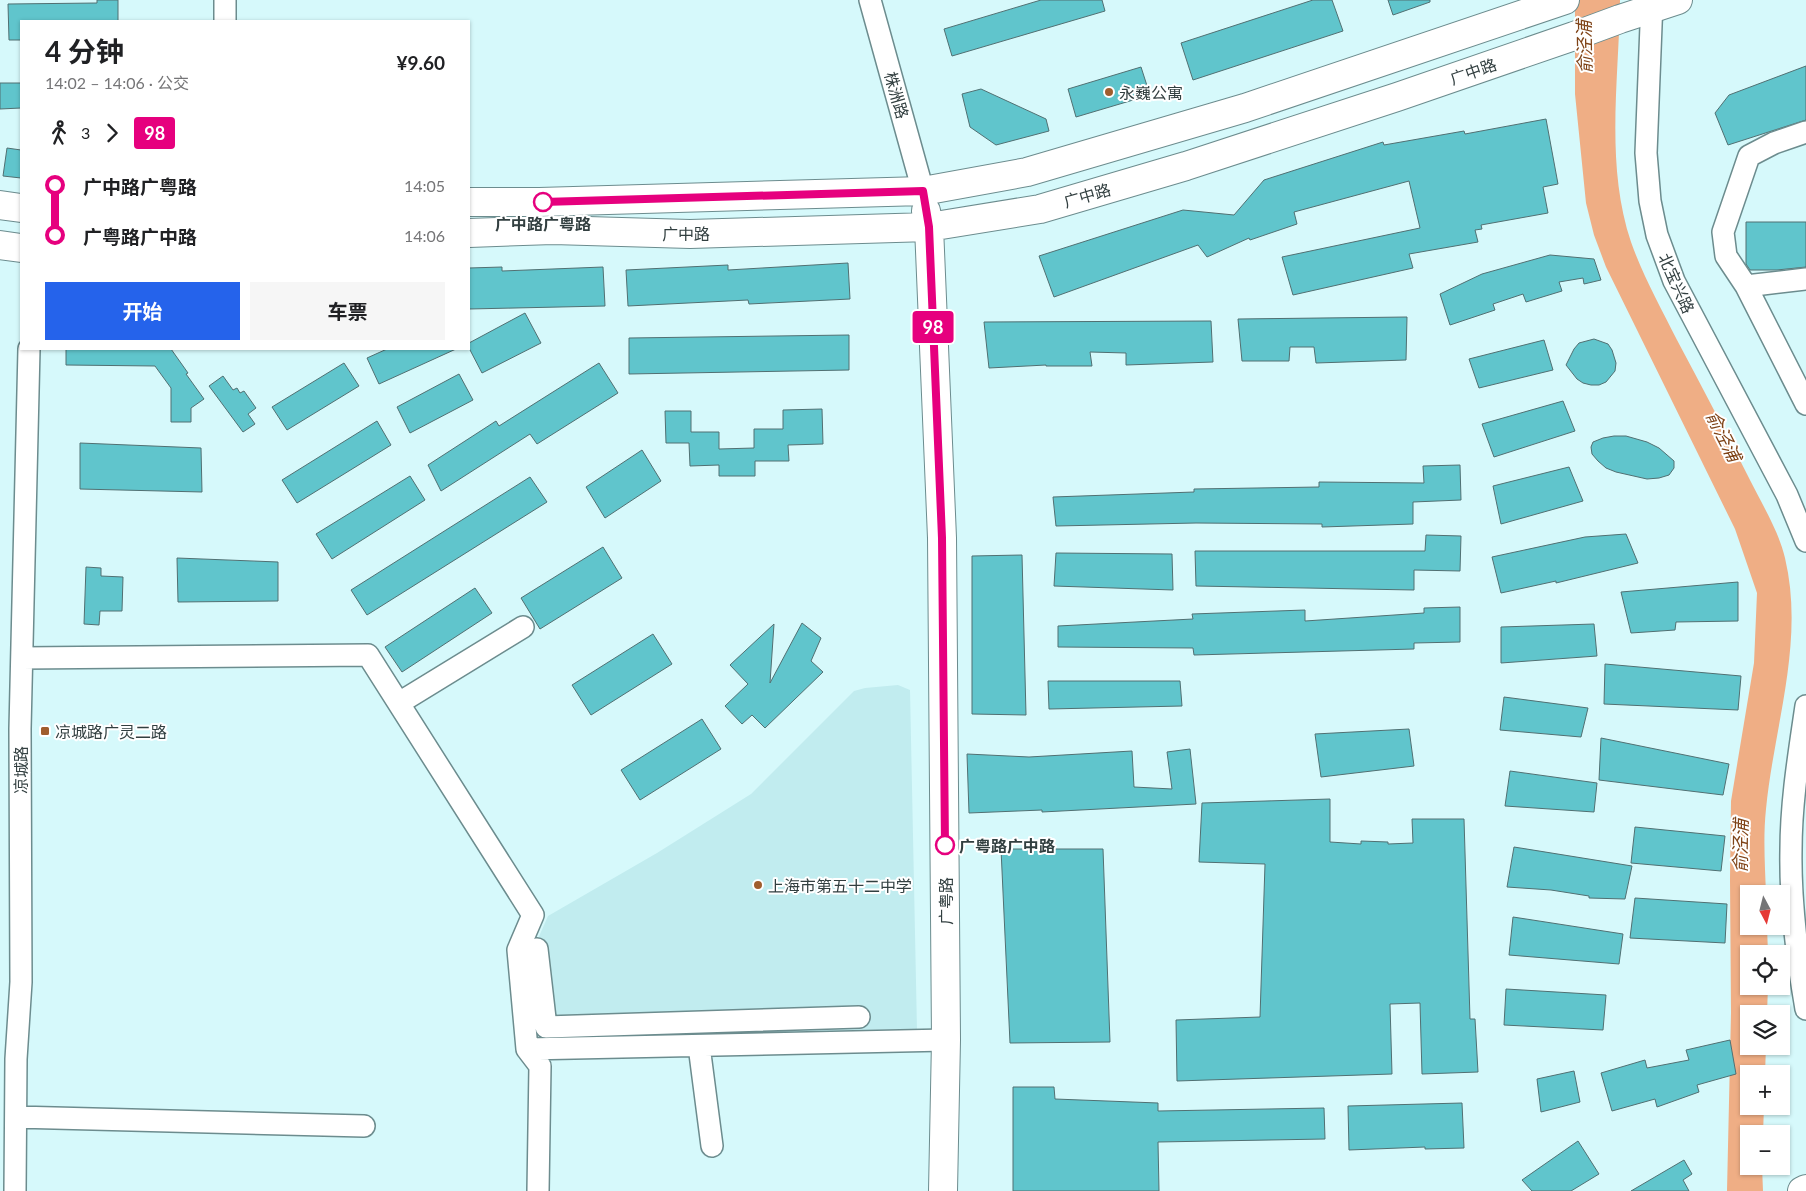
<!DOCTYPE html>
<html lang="zh">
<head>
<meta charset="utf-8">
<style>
  :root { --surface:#fff; --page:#f6f6f6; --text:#202124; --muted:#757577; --accent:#2563eb }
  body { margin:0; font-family:Lato,"Noto Sans SC",sans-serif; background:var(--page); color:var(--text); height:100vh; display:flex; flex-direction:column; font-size:19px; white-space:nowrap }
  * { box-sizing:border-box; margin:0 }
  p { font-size:16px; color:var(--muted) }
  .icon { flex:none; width:28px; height:28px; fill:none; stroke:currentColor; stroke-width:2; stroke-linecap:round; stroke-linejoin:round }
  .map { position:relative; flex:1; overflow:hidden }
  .drawer { position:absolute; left:20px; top:20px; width:450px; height:330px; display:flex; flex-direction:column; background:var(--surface); border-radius:0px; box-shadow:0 1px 4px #0004 }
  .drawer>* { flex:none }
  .badge { padding:0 10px; border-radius:4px; font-size:18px; line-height:32px }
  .needle { width:32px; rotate:173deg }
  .tools { position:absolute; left:1740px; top:885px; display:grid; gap:10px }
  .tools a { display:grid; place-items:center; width:50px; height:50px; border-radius:0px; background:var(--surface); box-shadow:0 1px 4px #0004; font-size:25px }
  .map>.badge { position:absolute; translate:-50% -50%; box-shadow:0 0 0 2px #fff }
  .legs { display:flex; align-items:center; gap:8px; height:55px; padding:0 25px; font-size:16px }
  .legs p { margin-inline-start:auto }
  .headline { display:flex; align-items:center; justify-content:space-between; height:85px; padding:0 25px }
  h1 { font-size:28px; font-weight:700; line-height:38px }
  .action { display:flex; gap:10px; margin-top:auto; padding:10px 25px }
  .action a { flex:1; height:58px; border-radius:0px; background:var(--accent); color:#fff; font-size:20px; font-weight:700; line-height:58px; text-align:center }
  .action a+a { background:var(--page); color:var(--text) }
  ul { padding:0 25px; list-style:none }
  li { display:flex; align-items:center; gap:18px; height:50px; font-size:19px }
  li i { display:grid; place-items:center; width:8px; height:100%; margin:0 6px; background:currentColor }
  li i::after { content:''; width:12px; height:12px; margin:-6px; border:4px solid; border-radius:50%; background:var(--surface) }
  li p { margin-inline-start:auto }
  li:first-child i { background:linear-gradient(#0000 50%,currentColor 0) }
  li:last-child i { background:linear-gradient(currentColor 50%,#0000 0) }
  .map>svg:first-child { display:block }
  .built { fill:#c1ecef }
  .water { fill:#efae85 }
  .building { fill:#60c5cc; stroke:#517072 }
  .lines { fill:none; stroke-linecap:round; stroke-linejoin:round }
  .minor-casing { stroke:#6c8c8e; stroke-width:24 }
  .major-casing { stroke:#6c8c8e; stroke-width:30 }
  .minor { stroke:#fff; stroke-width:21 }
  .major { stroke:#fff; stroke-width:28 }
  .line-1-casing { stroke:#fff; stroke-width:11 }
  .line-1 { stroke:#e6007e; stroke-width:8 }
  .poi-dot { fill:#a05d2d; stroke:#fff; stroke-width:2 }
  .stop-1-dot { fill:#fff; stroke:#e6007e; stroke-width:2.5 }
  .labels { text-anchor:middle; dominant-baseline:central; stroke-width:4; stroke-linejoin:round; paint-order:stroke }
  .street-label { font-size:16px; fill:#323f40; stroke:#fff }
  .poi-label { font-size:16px; fill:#323f40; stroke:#fff; text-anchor:start }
  .stop-label { font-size:16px; font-weight:bold; fill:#323f40; stroke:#fff }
  .water-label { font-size:18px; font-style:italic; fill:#7f4317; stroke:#fff }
</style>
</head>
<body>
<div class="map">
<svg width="1806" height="1191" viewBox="0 0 1806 1191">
  <rect width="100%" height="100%" fill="#d6f9fb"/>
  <path class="built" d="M898 685 910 690 917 1030 541 1041 533 950 548 916 657 853 751 794 854 691 865 688Z"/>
  <path class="water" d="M1575 0H1620C1619 80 1605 164 1631 242 1643 276 1661 308 1677 340 1702 387 1727 434 1751 482 1763 506 1779 532 1785 558 1805 642 1774 726 1766 809 1763 837 1765 866 1766 894H1749V926H1767L1768 954H1749V986H1768L1767 1014H1749V1046H1766L1765 1074H1749V1106H1764L1763 1134H1749V1166H1762L1763 1191H1727L1731 1013 1730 879 1731 801 1754 663 1757 593 1735 529 1606 267 1594 235 1586 203 1575 94Z"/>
  <path class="building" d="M97 0H118V21H21V40H9L8 4 97 3Z
    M1041 0H1102L1105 11 952 56 944 29Z
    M1313 0H1332L1343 31 1193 80 1181 43Z
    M1388 0H1430V2L1393 15Z
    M1806 66V120L1728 145 1715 113 1729 95Z
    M1141 67 1150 95 1076 117 1068 89Z
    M0 83H21V108L0 109Z
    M981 89 1046 119 1049 131 996 145 970 127 962 94Z
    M1546 119 1558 184 1543 187 1548 213 1481 225 1482 229 1475 230 1478 242 1409 254 1413 268 1293 295 1282 257 1420 228 1409 181 1294 212 1297 224 1250 240 1249 238 1207 257 1198 245 1054 297 1039 256 1183 210 1234 215 1264 180 1383 142 1384 145 1464 131 1465 134Z
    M7 148 21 150V178L3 176Z
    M1746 222H1806V267L1777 270H1750L1746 264Z
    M1550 255 1594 259 1601 280 1584 284 1583 278 1559 282 1562 291 1526 302 1523 294 1493 304 1495 310 1450 325 1440 294 1482 274Z
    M848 263 850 299 749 304 748 300 628 306 626 270 728 265V270Z
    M502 267V271L603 267 605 306 469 309V268Z
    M525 313 541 343 482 373 469 348V343Z
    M1407 317 1406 360 1316 363 1314 347H1290L1289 361H1242L1238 319Z
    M1211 321 1213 362 1126 365V353L1090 352 1092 366H1046V365L989 368 984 322Z
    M849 335V370L629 374V338Z
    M1594 339 1608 344 1612 350 1616 363 1615 371 1606 382 1599 385H1591L1583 383 1577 379 1566 365 1574 349 1579 343Z
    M1544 340 1553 370 1479 388 1469 359Z
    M66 349H171L188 373 186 374 204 399 191 408V422H171V388L155 366 66 365Z
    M387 349H456L379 384 367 358Z
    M344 363 359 386 287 430 272 407Z
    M599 363 618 393 537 444 530 434 441 491 428 465 496 421 499 426Z
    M459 374 473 400 410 433 397 407Z
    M223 376 233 390 237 388 240 393 244 391 256 408 248 414 255 424 243 432 209 386Z
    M1563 401 1575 431 1494 457 1482 424Z
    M822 409 823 444 788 445 789 461H755V476H719V465L690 466 689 443H666L665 411H691V432H719V449L754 448V429H783V410Z
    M377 421 391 445 297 503 282 480Z
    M1614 436H1626L1647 442 1659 448 1674 461V468L1669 475 1659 478 1647 479 1616 472 1606 468 1598 461 1592 454 1591 447 1593 442 1603 438Z
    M80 443 201 448 202 492 80 489Z
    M642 450 661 481 605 518 586 487Z
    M1460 465 1461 500 1413 502V524L1322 527V524L1196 523 1056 526 1053 497 1194 492V489L1319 487V482L1424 483 1423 466Z
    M1569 467 1583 501 1501 524 1493 486Z
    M410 476 425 500 332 559 316 534Z
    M530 477 547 502 367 615 351 590Z
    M1626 534 1638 563 1556 583V581L1501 593 1492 557 1585 537Z
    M1426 535 1461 536 1460 571 1414 570V590L1196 586 1195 551H1425Z
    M603 547 622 578 540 629 521 598Z
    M1056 553 1172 554 1173 590 1054 586Z
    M1022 555 1026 715 972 714V556Z
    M177 558 278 562V601L178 602Z
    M86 567 101 568V576L123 577 122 611H100L99 625 84 624Z
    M1738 582V621L1676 622 1675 630 1631 633 1621 592Z
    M475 588 492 613 402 672 385 647Z
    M1460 607V642L1414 643V649L1194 655 1193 648 1058 647V626L1193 619 1192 614 1305 610V621L1424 613V608Z
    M802 623 821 638 811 661 823 672 765 728 752 715 742 724 725 706 748 684 730 665 774 624 770 683Z
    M1594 624 1597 656 1501 663V627Z
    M653 634 672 664 591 715 572 685Z
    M1605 664 1741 676 1738 710 1604 704Z
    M1048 681H1180L1182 706 1049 709Z
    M1504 697 1588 708 1581 737 1500 730Z
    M702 719 721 749 640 800 621 770Z
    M1409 729 1414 766 1321 777 1315 734Z
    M1601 738 1729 764 1723 795 1599 780Z
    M1190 749 1196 804 1042 812V810L969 813 967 754 1029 757 1132 751 1134 787 1172 789 1167 752Z
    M1510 771 1597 783 1594 812 1505 806Z
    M1330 799V842L1361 844V841L1388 842V844L1413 843 1412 819H1464L1470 1019H1475L1478 1072 1422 1074 1420 1003 1390 1004 1392 1074 1177 1081 1176 1020 1260 1017 1265 864 1199 862 1202 803Z
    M1635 827 1725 836 1721 871 1631 863Z
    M1514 847 1632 866 1625 899 1589 898V896L1551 890 1507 887Z
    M1001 849H1103L1110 1042 1010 1043Z
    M1635 898 1727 904 1725 943 1630 938Z
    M1513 917 1623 934 1619 964 1509 955Z
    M1506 989 1606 995 1603 1030 1504 1025Z
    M1730 1040 1736 1074 1697 1085 1699 1092 1657 1107 1655 1099 1612 1111 1601 1073 1645 1060 1647 1068 1689 1060 1686 1050Z
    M1574 1071 1580 1102 1541 1112 1537 1079Z
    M1013 1087H1054L1055 1099 1158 1103V1111L1324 1108 1325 1139 1158 1142 1159 1191H1013Z
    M1462 1103 1464 1148 1425 1149V1147L1349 1150 1348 1106Z
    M1578 1141 1599 1174 1571 1191H1532L1522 1180Z
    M1684 1160 1692 1174 1683 1180 1689 1191H1631Z"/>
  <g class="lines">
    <g class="minor-casing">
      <path id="minor" d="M225 0V21
        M870 0 923 191
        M1652 0 1646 153 1650 201 1657 235 1674 281 1787 495 1806 541
        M1806 132 1774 143 1749 156 1723 232 1726 256 1746 286 1806 404
        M1746 286 1806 279
        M22 658 368 655 533 915 518 950 527 1049 540 1066 538 1191
        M399 703 523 627
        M1806 706C1799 754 1791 802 1791 850 1790 904 1797 956 1806 1009
        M537 949 546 1027 859 1017
        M699 1046 712 1146
        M527 1049 946 1040
        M16 1117 364 1126
        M15 1191 16 1059 21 982 20 729 29 349"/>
    </g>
    <g class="major-casing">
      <path id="major" d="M469 202H539L923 191 1027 172 1245 108 1565 0
        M0 205 21 208
        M926 211 929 227 942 538 946 1040 943 1191
        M469 233 553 230 690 234 929 227 1040 209 1186 166 1397 97 1574 36 1620 19 1678 0
        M0 245 21 248
        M1802 1191 1806 1189"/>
    </g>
    <use href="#minor" class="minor"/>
    <use href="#major" class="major"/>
  </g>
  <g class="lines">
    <g class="line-1-casing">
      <path id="line-1" d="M543 202 923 191 929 227 942 538 945 845"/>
    </g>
    <use href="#line-1" class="line-1"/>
  </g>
  <g class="poi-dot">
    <circle cx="1109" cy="92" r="5"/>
    <rect x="40" y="726" width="10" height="10" rx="2.5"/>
    <circle cx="758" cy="885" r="5"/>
  </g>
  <g class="stop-1-dot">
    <circle cx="543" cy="202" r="9"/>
    <circle cx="945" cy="845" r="9"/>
  </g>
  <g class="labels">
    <g class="street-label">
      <text transform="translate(1473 71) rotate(-19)">广中路</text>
      <text transform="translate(897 95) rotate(74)">株洲路</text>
      <text transform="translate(1087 195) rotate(-16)">广中路</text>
      <text x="686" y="233">广中路</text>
      <text transform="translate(1677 283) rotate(66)">北宝兴路</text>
      <text transform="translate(20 770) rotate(-90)">凉城路</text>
      <text transform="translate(945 901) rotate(-90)">广粤路</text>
    </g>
    <g class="poi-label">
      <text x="1119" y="92">永巍公寓</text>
      <text x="55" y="731">凉城路广灵二路</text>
      <text x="768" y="885">上海市第五十二中学</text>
    </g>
    <g class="stop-label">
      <text x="543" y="223">广中路广粤路</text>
      <text x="959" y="845" text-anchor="start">广粤路广中路</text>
    </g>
    <g class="water-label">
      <text transform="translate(1584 47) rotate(-91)">俞泾浦</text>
      <text transform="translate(1724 436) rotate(63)">俞泾浦</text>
      <text transform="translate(1740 846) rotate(-89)">俞泾浦</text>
    </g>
  </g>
</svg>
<div class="tools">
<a><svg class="needle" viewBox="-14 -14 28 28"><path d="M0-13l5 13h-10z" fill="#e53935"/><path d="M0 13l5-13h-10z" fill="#757577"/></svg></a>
<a><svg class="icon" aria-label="locate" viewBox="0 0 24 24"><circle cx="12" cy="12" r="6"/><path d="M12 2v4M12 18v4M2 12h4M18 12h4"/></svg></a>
<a><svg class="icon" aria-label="layers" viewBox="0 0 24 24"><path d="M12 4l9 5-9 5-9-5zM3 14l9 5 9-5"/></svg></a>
<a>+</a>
<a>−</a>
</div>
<b class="badge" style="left:933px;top:327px;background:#e6007e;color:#fff">98</b>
<section class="drawer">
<div class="headline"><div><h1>4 分钟</h1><p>14:02 – 14:06 · 公交</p></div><b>¥9.60</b></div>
<div class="legs"><svg class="icon" aria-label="walk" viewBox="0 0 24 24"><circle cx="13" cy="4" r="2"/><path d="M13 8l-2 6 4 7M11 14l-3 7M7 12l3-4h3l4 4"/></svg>3<svg class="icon" aria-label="forward" viewBox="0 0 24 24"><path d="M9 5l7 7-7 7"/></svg><b class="badge" style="background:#e6007e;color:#fff">98</b></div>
<ul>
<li><i style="color:#e6007e"></i><b>广中路广粤路</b><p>14:05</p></li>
<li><i style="color:#e6007e"></i><b>广粤路广中路</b><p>14:06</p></li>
</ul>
<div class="action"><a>开始</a><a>车票</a></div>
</section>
</div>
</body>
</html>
